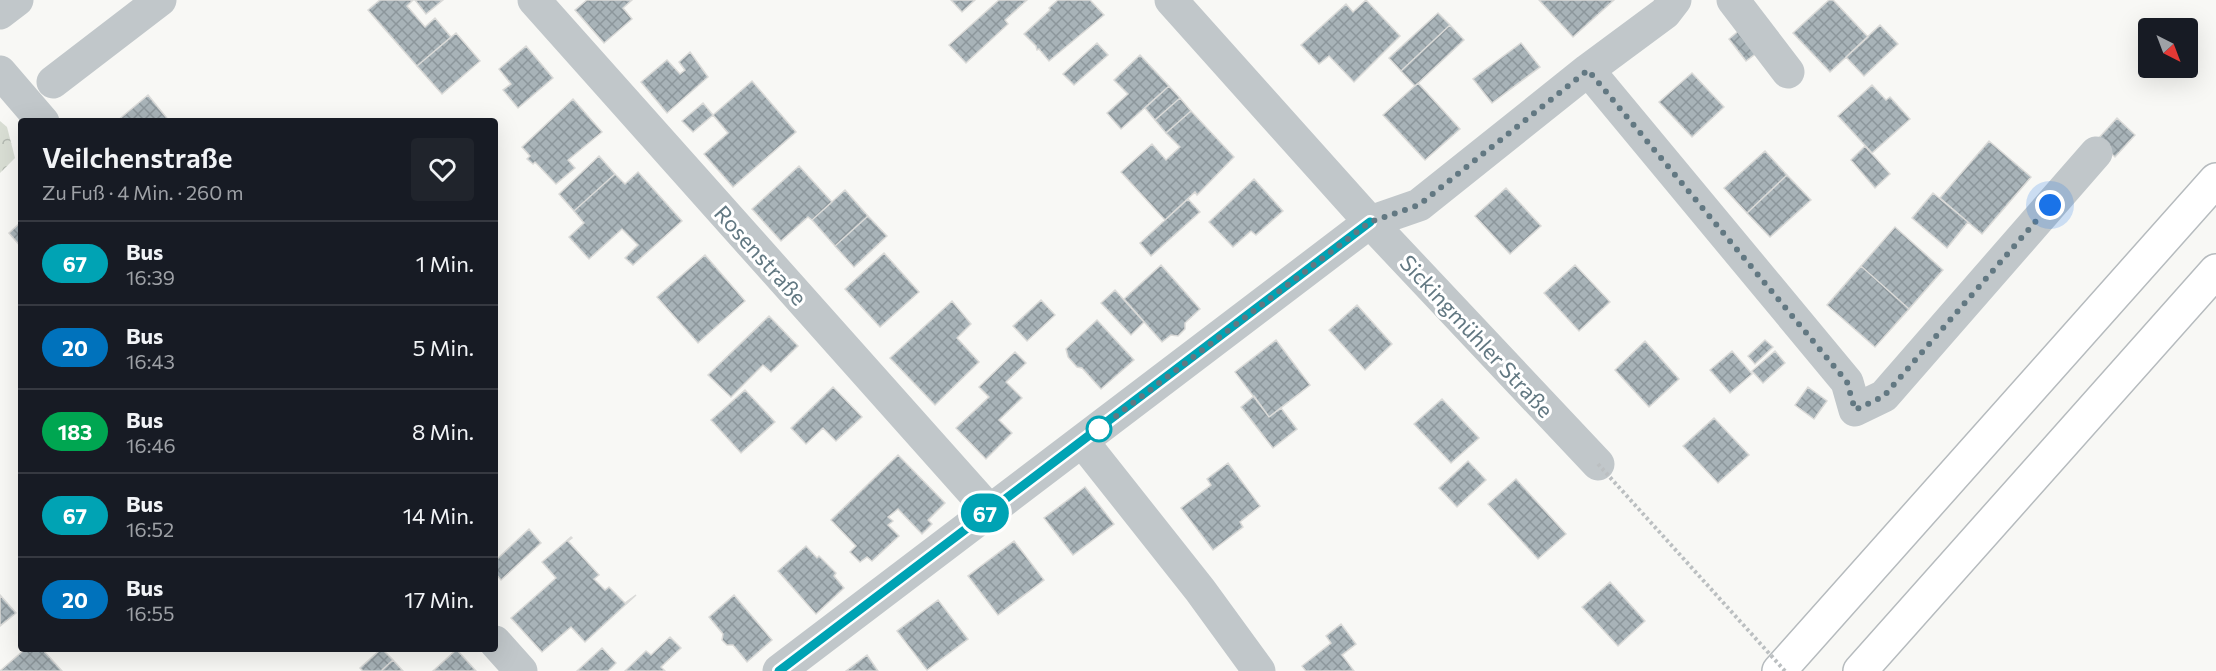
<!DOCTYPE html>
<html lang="de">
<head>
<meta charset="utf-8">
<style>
  :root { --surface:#171b24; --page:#20242c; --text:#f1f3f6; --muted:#9ea1a6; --line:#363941 }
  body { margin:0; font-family:Commissioner,sans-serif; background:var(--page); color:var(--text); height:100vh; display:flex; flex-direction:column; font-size:22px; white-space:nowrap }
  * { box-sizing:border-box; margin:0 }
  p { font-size:20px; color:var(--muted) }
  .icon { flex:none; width:33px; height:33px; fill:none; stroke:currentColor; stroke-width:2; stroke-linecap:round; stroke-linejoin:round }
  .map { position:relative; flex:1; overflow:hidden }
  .panel { position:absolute; left:18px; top:118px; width:480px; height:534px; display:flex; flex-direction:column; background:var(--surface); border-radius:6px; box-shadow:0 6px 24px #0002 }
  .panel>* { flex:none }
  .badge { padding:0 12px; border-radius:20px; font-size:21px; line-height:39px }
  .needle { width:39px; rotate:138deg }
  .tools { position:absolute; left:2138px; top:18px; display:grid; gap:12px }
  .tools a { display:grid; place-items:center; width:60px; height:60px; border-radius:6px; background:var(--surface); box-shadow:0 6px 24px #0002; font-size:30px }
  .you { position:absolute; width:30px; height:30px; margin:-15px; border:4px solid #fff; border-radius:50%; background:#1a73e8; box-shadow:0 0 0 9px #1a73e833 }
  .map>.badge { position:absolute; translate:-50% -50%; box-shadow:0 0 0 3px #fff }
  .round { display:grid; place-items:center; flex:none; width:63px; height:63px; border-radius:6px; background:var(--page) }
  .overview { display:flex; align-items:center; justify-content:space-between; height:102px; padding:0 24px }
  h1 { font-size:28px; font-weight:600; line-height:45px }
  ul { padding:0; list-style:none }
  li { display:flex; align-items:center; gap:18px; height:84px; padding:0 24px; border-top:2px solid var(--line) }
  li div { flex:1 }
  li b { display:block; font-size:22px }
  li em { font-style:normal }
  li .badge { min-width:66px; font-weight:700; text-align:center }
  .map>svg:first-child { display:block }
  .forest { fill:url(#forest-crowns) }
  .building { fill:url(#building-cross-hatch); stroke:#dadad8; stroke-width:1.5 }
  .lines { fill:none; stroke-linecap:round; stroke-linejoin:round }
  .highway-casing { stroke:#b6bbbe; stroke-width:36 }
  .minor { stroke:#c1c7ca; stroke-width:33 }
  .highway { stroke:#fff; stroke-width:33 }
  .path-bridge { stroke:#bbbfc1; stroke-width:4; stroke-dasharray:3 3; stroke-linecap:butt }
  .line-casing { stroke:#fff; stroke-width:14 }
  .line { stroke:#00a3b4; stroke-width:9 }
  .walk { stroke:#627882; stroke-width:6; stroke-dasharray:0 10.8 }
  .stop-dot { fill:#fff; stroke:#00a3b4; stroke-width:3 }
  .labels { text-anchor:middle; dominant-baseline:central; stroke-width:6; stroke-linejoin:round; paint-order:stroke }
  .street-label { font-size:22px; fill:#627882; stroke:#fff }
</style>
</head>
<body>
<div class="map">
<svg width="2216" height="671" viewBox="0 0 2216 671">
  <defs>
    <pattern id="forest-crowns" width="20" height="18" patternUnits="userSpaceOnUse" patternTransform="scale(1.5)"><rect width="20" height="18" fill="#d9ded4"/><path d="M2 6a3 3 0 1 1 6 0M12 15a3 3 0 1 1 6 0" fill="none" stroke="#b3b9b1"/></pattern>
    <pattern id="building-cross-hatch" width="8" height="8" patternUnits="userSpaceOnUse" patternTransform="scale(1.5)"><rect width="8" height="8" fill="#a8b3b8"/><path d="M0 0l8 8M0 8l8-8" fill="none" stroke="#8c969b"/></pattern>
  </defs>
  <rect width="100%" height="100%" fill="#f8f8f5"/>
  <path class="forest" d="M0 121 7 127 15 158 0 173Z"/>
  <path class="building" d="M380 0H413L407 6 425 27 435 18 451 37 417 66 368 10Z
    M415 0H443L426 14Z
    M587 0H632L623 8 632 19 604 43 575 10Z
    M951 0H975L962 12Z
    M999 0H1027L1005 20 1008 24 966 63 949 45Z
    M1058 0H1090L1104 15 1049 61 1039 49 1037 50 1036 46 1024 34 1050 10 1049 8Z
    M1366 0 1400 36 1354 82 1329 56 1319 64 1301 45 1346 4 1353 12Z
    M1539 0H1614L1573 37Z
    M1829 0H1833L1868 37 1830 72 1793 33Z
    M1438 13 1450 25 1401 71 1389 58Z
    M1450 25 1464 40 1415 86 1401 71Z
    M1880 25 1898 44 1864 76 1846 57Z
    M1741 29 1758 52 1746 61 1729 39Z
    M456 33 480 61 442 94 417 66Z
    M1097 43 1108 55 1074 85 1063 74Z
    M1521 43 1540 67 1492 103 1473 79Z
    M526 46 553 78 518 108 503 90 511 84 499 69Z
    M690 52 708 77 667 113 641 82 667 60 680 74 685 70 679 62Z
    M1140 55 1169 86 1121 129 1107 113 1128 94 1114 80Z
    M1692 73 1724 107 1692 137 1659 102Z
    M752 81 796 132 733 187 704 154 728 133 713 115Z
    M1418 83 1460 129 1425 160 1383 115Z
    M1872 85 1886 100 1890 97 1910 119 1872 153 1838 116Z
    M1169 86 1180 98 1155 120 1145 108Z
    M148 95 170 122H116Z
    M1180 98 1191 111 1166 133 1155 120Z
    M573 99 602 132 568 160 575 168 556 184 535 162 533 164 527 159 530 156 522 147Z
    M703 103 713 115 693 132 682 121Z
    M1191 111 1234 157 1197 195 1195 192 1165 220 1121 172 1152 144 1166 160 1180 147 1166 133Z
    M2117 118 2135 135 2115 157 2097 140Z
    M1989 141 2031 177 1982 234 1940 198Z
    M1865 146 1890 174 1875 188 1851 160Z
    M1765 151 1787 175 1747 213 1724 188Z
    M599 156 615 174 574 211 559 194Z
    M799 166 832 202 812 220 808 217 781 241 752 209Z
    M638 172 682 221 633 265 625 258 638 245 622 229 589 259 569 237 584 223 574 211 615 174 625 184Z
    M1787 175 1811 200 1770 237 1747 213Z
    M1254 179 1283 211 1256 235 1251 231 1233 247 1209 222Z
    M1506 188 1541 226 1510 254 1475 216Z
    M845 190 868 216 835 246 812 220Z
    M1933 193 1968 222 1947 248 1912 218Z
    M1188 199 1200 212 1151 256 1140 243Z
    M868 216 887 236 854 267 835 246Z
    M21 222V247L9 233Z
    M1895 227 1943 270 1909 309 1861 266Z
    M884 253 919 292 880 327 845 289Z
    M705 255 745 301 698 343 657 297Z
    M1161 265 1200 309 1185 323V329L1178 336 1171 335 1162 342 1124 299Z
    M1575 265 1610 302 1579 331 1544 293Z
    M1861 266 1909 309 1875 347 1827 305Z
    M1115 290 1144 322 1131 335 1101 303Z
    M1041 300 1055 315 1027 341 1013 326Z
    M952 301 971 324 957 338 979 362 935 405 890 358Z
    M1357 305 1392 344 1365 370 1329 330Z
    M769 316 798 346 771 372 763 365 731 397 708 375Z
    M1097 320 1134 360 1101 389 1082 368 1077 367 1068 357 1066 349Z
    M1276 340 1310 385 1269 417 1235 372Z
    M1765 340 1773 347 1755 364 1748 356Z
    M1645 341 1679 379 1649 407 1615 370Z
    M1732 351 1752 374 1730 393 1710 370Z
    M1775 351 1785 363 1763 383 1752 371Z
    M1015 352 1026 363 1006 382 1022 398 999 420 1012 433 986 459 956 428 989 397 979 387Z
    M833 387 862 417 836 441 823 428 806 444 791 428Z
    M1808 387 1827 401 1814 419 1795 405Z
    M745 390 775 422 741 453 711 420Z
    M1254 396 1269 417 1281 408 1297 429 1273 448 1241 407Z
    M1442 399 1479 438 1451 463 1414 424Z
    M1714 418 1749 455 1718 483 1683 446Z
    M898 455 945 503 928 520 932 524 922 534 898 509 888 517 893 521 888 525 899 536 872 561 867 557 860 562 850 552 856 546 831 520Z
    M1468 461 1486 480 1457 507 1439 488Z
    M1228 463 1260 506 1240 522 1243 527 1213 550 1181 508 1211 485 1207 479Z
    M1516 479 1566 534 1538 559 1488 504Z
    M1085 487 1114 524 1073 555 1044 518Z
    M529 529 541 543 501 580 495 573V561Z
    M571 537 572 538 568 541 599 575 594 579 605 590 609 587 625 603 636 595 585 642 571 627 542 652 511 618 556 578 542 562Z
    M1014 541 1044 580 998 615 968 576Z
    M806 546 817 558 819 556 836 573 834 576 844 588 816 614 778 571Z
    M1610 582 1645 621 1618 646 1582 607Z
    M0 595 16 613 0 626Z
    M734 595 772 640 747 662 733 645H727L722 640 723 634 709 617Z
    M938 600 968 639 927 670 897 631Z
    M1341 624 1356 644 1342 655 1354 671H1306L1302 666 1331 643 1326 636Z
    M670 637 681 648 661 667 665 671H625L646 651 651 655Z
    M602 648 616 663 608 671H577Z
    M24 650H43L62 671H0Z
    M380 650H383L393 660 381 671H363L360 668Z
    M457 650 476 671H433L456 650Z
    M867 655 878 671H846Z
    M393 660 403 671H381Z"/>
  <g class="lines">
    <g class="highway-casing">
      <path id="highway" d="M1779 671 2216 180
        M1860 671 2216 271"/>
    </g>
    <path class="minor" d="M534 0 989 510
      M1171 0 1370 222 1598 464
      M1733 0 1788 72
      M0 13 17 0
      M1588 70 1847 382 1855 410 1884 396 2096 153
      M0 72 43 122
      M53 82 160 0
      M1082 441 1200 590 1259 671
      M495 642 521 671
      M779 671 1370 222 1419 205 1588 70 1665 13 1675 0"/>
    <use href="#highway" class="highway"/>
    <path class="path-bridge" d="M1598 464 1785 671"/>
  </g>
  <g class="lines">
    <g class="line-casing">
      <path id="line" d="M779 671 1370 222"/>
    </g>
    <use href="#line" class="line"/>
    <path class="walk" d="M1099 429 1370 222 1419 205 1588 70 1847 382 1855 410 1884 396 2050 205"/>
  </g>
  <circle class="stop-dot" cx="1099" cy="429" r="12"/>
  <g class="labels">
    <g class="street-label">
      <text transform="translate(761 255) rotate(48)">Rosenstraße</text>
      <text transform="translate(1477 336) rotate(47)">Sickingmühler Straße</text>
    </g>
  </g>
</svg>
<div class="tools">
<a><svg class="needle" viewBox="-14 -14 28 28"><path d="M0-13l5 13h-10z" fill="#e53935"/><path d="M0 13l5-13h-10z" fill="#9ea1a6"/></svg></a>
</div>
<div class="you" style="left:2050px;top:205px"></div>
<b class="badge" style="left:985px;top:513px;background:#00a3b4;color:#fff">67</b>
<section class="panel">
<div class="overview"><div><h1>Veilchenstraße</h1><p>Zu Fuß · 4 Min. · 260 m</p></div><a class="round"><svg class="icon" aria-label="heart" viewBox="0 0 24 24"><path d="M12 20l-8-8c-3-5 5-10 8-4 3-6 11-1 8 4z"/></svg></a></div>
<ul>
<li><span class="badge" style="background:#00a3b4;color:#fff">67</span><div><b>Bus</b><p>16:39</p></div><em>1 Min.</em></li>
<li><span class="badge" style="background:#0072bc;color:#fff">20</span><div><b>Bus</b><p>16:43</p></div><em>5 Min.</em></li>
<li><span class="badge" style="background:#00a651;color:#fff">183</span><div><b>Bus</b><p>16:46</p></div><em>8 Min.</em></li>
<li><span class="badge" style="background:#00a3b4;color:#fff">67</span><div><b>Bus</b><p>16:52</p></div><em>14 Min.</em></li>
<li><span class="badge" style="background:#0072bc;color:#fff">20</span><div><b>Bus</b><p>16:55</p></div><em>17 Min.</em></li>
</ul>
</section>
</div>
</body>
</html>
